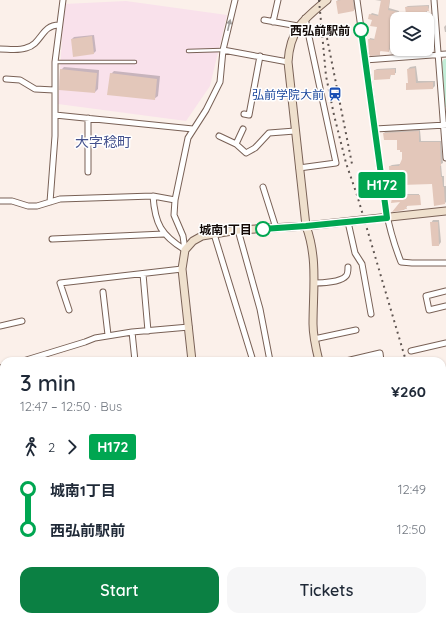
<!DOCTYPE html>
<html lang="en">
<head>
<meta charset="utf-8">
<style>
  :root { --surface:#fff; --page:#f6f6f7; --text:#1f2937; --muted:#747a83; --accent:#0b8043 }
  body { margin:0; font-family:Quicksand,"Noto Sans JP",sans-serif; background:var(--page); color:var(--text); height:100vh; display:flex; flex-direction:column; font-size:15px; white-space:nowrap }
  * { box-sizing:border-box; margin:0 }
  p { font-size:13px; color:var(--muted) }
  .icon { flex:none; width:22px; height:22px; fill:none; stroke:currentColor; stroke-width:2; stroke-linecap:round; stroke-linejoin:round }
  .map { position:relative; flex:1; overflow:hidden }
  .details { position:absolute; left:0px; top:357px; width:446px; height:264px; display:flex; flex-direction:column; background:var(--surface); border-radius:12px 12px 0 0; box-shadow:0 1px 3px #0004 }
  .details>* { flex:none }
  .badge { padding:0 8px; border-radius:3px; font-size:14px; line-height:26px }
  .tools { position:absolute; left:390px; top:12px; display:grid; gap:8px }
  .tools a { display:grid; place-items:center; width:44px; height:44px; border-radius:8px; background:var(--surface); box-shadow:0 1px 3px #0004; font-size:20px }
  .map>.badge { position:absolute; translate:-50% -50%; box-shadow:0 0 0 2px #fff }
  .legs { display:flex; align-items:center; gap:6px; height:44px; padding:0 20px; font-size:13px }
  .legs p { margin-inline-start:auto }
  .headline { display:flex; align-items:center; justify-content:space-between; height:68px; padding:0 20px }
  h1 { font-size:22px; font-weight:600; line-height:30px }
  .cta { display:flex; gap:8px; margin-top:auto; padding:8px 20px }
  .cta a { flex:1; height:46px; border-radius:12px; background:var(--accent); color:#fff; font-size:16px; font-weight:600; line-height:46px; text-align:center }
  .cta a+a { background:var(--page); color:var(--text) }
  ul { padding:0 20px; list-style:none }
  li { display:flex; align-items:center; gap:14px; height:40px; font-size:15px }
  li i { display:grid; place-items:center; width:6px; height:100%; margin:0 5px; background:currentColor }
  li i::after { content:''; width:10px; height:10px; margin:-5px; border:3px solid; border-radius:50%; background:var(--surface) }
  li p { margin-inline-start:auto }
  li:first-child i { background:linear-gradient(#0000 50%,currentColor 0) }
  li:last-child i { background:linear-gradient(currentColor 50%,#0000 0) }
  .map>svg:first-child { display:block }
  .education { fill:#f9e1eb }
  .green { fill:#c2edd7 }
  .shadow { fill:#0003 }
  .building { fill:#e3c7ba }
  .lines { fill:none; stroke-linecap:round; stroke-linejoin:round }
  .lane-casing { stroke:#796156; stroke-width:4.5 }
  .street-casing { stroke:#796156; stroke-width:7 }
  .secondary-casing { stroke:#796156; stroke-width:9 }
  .lane { stroke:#fff; stroke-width:2.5 }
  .street { stroke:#fff; stroke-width:5 }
  .secondary { stroke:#efe0cd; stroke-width:7 }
  .rail { stroke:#605652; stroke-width:2; stroke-dasharray:2 4; stroke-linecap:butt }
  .oneway { fill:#a09d9b }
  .line-1-casing { stroke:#fff; stroke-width:9 }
  .line-1 { stroke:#00a651; stroke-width:6 }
  .stop-1-dot { fill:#fff; stroke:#00a651; stroke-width:2 }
  .labels { text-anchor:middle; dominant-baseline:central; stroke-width:3; stroke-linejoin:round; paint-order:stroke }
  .stop-label { font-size:12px; font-weight:bold; fill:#120906; stroke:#fff; text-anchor:end }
  .transit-label { font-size:12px; fill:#164399; stroke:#fff; text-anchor:end }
  .quarter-label { font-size:14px; fill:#44518d; stroke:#fff }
</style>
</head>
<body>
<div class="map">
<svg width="446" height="621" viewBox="0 0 446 621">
  <rect width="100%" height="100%" fill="#fbf0ea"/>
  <path class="education" d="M126 1 227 15 210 86 186 121 58 104 64 4Z"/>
  <path class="green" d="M444 59H446V107H445L442 62Z"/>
  <path class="shadow" d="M338 0H355L356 8 354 10 339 13 337 1Z
    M375 0H390L389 8 399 11 393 33 397 34V42L391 40 390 49 389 51 381 50 379 54 369 40 370 38 375 39 379 27 370 15 372 13 379 15 382 1Z
    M429 5V8L426 13H421V19H413V13L406 7 408 6Z
    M446 25V32H445L444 27Z
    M94 35 96 51 94 53 72 39 74 37Z
    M427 37H432L433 49 431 50 424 51V49H427Z
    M400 49H405V52H400Z
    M416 66 418 81H435V86L433 88 407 84 409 82 408 69 410 67Z
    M64 67 99 70 98 89 95 92 61 70Z
    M396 68V73L391 74 390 78 375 70 377 69Z
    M114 71 160 76 158 96 154 99 111 74Z
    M420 130 421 141H441L443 163 441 164 442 176H444V186H446V202L445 203 433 183 403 184 402 194H419L420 204 408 205 404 210 402 201 393 197 389 188 390 187V166L392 165 400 164 403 160V151L398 139 384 133 386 131Z
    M433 220H439L441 242 439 245 431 223Z"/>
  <path class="building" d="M341 0H353L354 11 338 14 336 1Z
    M381 0H390L388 10 398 12 392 34 397 36V43L390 41 389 52 380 51V55L370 56 369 54 368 39 374 40 377 27 370 26 372 20 368 19 369 14 378 16Z
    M428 6 429 11H426L427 14H420V19H412V14H406L405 7Z
    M92 36 94 54 73 57 71 39Z
    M415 68 416 83 433 82V89L406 90V83H408L407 69Z
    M60 69 97 73 95 93 59 90Z
    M395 69V75H390V79L374 80V70Z
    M110 73 157 79 155 100 107 95Z
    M419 131V142H440L441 166H440L441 177H442L443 187H444L445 204 434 206 432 184 401 185V195H420L421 205 406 206 407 209H404V210L392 212 400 202 391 203 392 198 388 199V188H390L389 166H399L402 159V152H400V150H397V140H384L383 133Z
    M430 222H438L439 246H432Z"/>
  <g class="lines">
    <g class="lane-casing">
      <path id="lane" d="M188 51 222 50
        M55 62H135"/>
    </g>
    <g class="street-casing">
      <path id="street" d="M357 0C363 43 370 87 375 130 381 177 383 217 401 262L412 263H446
        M434 0 446 158
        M264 20 298 26
        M273 22 278 0
        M0 49C8 49 18 51 26 48 42 44 41 25 59 25
        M223 50 288 62
        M365 60 446 54
        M6 79 20 80 35 89 54 90
        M244 114 249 115 260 56
        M55 115 193 129
        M375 129 446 125
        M219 136 236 144 246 153 255 148 269 133 295 131
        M236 144 243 129
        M299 168 336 163 305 18
        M88 172V118
        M263 187 276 228
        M153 196 175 200 174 215 183 236 185 250
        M175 200 188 138 206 110 220 82 223 50 235 0
        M0 201H12L28 206H37L60 199 153 196C155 224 161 235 185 250
        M50 202 55 136V62L63 0
        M348 222 355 253 362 264 371 314
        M238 230 260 309 270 361
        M214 234 253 361
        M52 239 164 234
        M143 274 148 331
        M314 283C322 283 341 282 346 276 348 274 348 270 348 267
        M446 291 426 296 429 310 446 306
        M103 292 108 335
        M69 310 60 283 182 269
        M0 326 22 321
        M314 339 356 330
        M411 351 446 343
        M23 361 85 342 95 338 132 332
        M135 361 132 332 189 327
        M346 361 380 353 381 361
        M0 368 4 367
        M442 385 446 383
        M0 520H4
        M442 544 444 543
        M0 559V582
        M442 584 446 583
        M140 617 144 621
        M243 617 244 621
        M353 617V621
        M392 617 393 621
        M17 620 18 621
        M192 621 195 617
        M288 621 306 617"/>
    </g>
    <g class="secondary-casing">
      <path id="secondary" d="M192 361 182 269 185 250 193 241 202 236 238 230 306 226 446 211
        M319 361C316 349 313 337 313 324 313 291 318 258 306 226L288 62C290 29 304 19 327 0
        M91 621 94 617"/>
    </g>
    <use href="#lane" class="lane"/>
    <use href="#street" class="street"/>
    <use href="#secondary" class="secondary"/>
    <path class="rail" d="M319 0 326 76 334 115 346 163 357 195 406 361
      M327 38 352 164
      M442 488 446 504"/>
  </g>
  <defs><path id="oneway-solid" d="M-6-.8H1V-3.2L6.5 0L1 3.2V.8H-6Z"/></defs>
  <use class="oneway" href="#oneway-solid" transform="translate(229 25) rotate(-77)"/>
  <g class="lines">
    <g class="line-1-casing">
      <path id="line-1" d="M263 229 306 226 387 218 361 30"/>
    </g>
    <use href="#line-1" class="line-1"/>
  </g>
  <defs>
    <g id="station-bare" transform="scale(1.08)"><path d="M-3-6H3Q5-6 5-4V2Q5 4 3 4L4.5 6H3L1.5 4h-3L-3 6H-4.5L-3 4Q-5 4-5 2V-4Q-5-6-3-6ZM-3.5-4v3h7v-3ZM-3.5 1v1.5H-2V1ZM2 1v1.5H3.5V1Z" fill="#1a4fb4" stroke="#fff" stroke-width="2.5" paint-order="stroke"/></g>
  </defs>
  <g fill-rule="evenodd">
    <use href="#station-bare" x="335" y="94"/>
  </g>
  <g class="stop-1-dot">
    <circle cx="361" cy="30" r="7"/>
    <circle cx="263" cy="229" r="7"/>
  </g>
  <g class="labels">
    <g class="stop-label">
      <text x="350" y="30">西弘前駅前</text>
      <text x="252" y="229">城南1丁目</text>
    </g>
    <g class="transit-label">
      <text x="324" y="94">弘前学院大前</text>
    </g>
    <g class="quarter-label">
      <text x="103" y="142">大字稔町</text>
    </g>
  </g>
</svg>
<div class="tools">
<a><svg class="icon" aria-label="layers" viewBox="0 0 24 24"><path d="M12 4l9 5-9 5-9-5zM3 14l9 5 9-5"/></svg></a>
</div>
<b class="badge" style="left:382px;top:185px;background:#00a651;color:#fff">H172</b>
<section class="details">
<div class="headline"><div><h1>3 min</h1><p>12:47 – 12:50 · Bus</p></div><b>¥260</b></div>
<div class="legs"><svg class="icon" aria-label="walk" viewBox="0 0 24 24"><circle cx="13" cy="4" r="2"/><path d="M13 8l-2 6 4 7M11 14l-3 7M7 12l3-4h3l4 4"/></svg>2<svg class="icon" aria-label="forward" viewBox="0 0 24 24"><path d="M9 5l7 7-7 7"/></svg><b class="badge" style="background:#00a651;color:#fff">H172</b></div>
<ul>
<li><i style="color:#00a651"></i><b>城南1丁目</b><p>12:49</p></li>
<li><i style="color:#00a651"></i><b>西弘前駅前</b><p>12:50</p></li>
</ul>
<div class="cta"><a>Start</a><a>Tickets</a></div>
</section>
</div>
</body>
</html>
